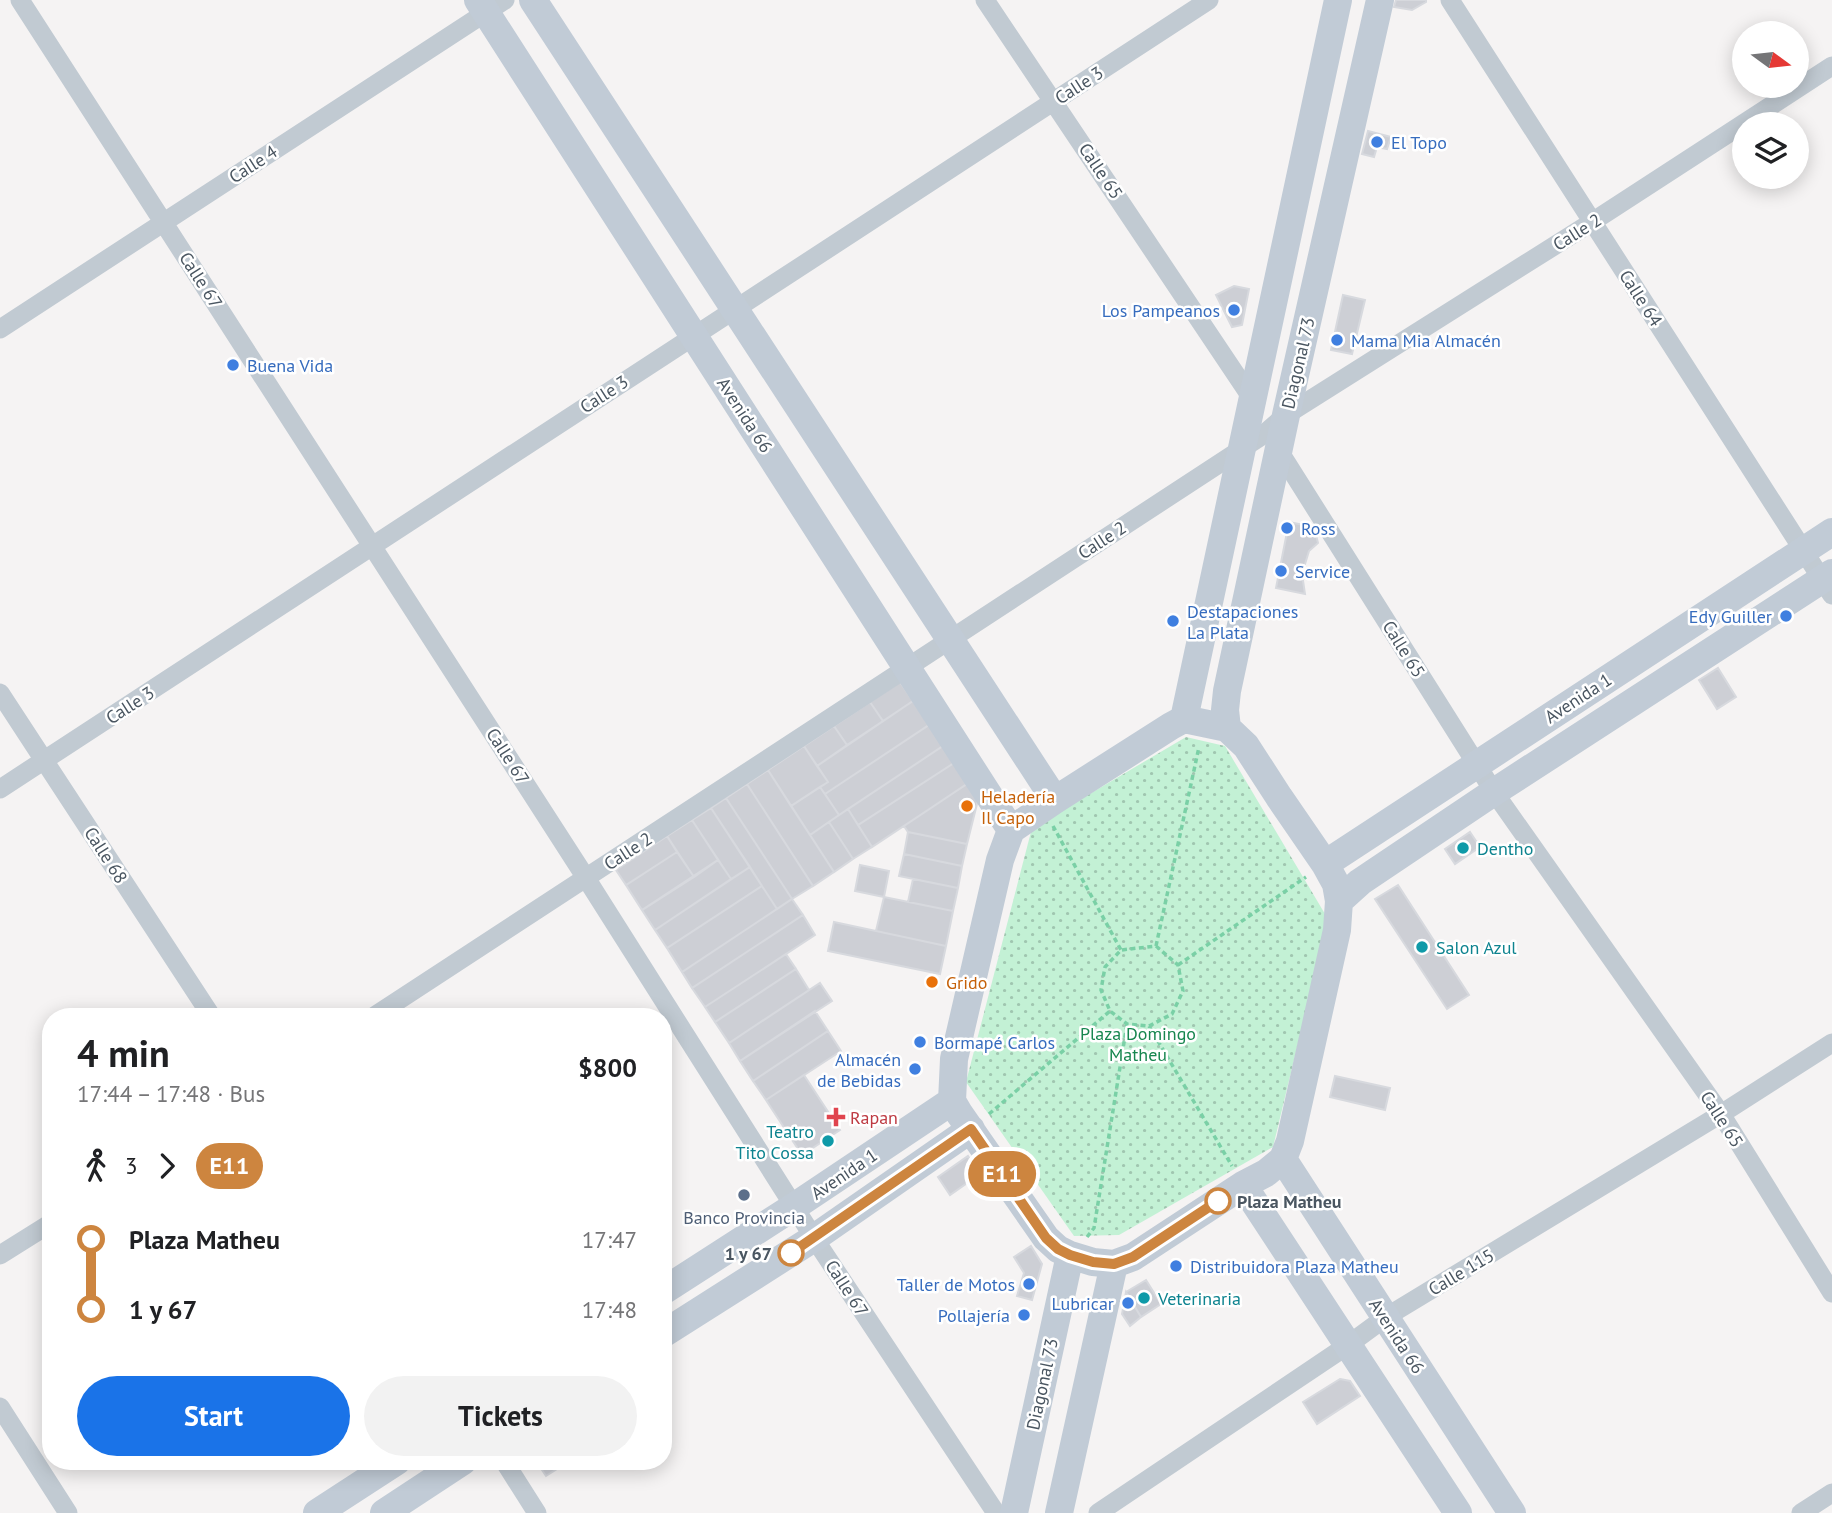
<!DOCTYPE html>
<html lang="en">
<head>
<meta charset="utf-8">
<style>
  :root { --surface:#fff; --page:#f2f2f2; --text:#202124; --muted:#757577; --accent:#1a73e8 }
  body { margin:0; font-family:"PT Sans",sans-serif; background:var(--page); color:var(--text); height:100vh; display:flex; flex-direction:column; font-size:26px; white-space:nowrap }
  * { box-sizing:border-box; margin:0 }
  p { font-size:23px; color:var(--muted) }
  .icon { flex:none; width:38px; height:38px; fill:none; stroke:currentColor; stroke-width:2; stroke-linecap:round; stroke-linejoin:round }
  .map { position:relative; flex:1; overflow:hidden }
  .details { position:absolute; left:42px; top:1008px; width:630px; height:462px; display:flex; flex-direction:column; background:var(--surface); border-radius:28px; box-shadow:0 4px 18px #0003 }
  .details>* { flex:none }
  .badge { padding:0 14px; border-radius:23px; font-size:24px; line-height:46px }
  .needle { width:46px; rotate:105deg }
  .fabs { position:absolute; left:1732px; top:21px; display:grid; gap:14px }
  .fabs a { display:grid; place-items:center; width:77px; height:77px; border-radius:50%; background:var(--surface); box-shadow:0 4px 18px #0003; font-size:35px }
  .map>.badge { position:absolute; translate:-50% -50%; box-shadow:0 0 0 4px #fff }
  .legs { display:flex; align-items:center; gap:10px; height:77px; padding:0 35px; font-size:23px }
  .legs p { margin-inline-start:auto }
  .headline { display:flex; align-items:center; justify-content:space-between; height:119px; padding:0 35px }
  h1 { font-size:38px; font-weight:600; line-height:52px }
  .action { display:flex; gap:14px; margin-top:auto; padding:14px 35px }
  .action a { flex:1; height:80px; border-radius:42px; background:var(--accent); color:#fff; font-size:28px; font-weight:600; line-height:80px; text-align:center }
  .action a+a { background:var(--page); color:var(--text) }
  ul { padding:0 35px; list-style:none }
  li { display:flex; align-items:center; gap:24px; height:70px; font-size:26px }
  li i { display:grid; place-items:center; width:10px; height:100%; margin:0 9px; background:currentColor }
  li i::after { content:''; width:18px; height:18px; margin:-9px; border:5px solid; border-radius:50%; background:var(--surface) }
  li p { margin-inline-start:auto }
  li:first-child i { background:linear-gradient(#0000 50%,currentColor 0) }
  li:last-child i { background:linear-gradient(currentColor 50%,#0000 0) }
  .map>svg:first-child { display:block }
  .park { fill:url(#park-dots) }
  .building { fill:#cdcfd5; stroke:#d7d9de; stroke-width:2 }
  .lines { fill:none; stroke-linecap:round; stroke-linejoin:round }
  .path { stroke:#7ad0a6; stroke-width:3.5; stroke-dasharray:5 3.5; stroke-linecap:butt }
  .street { stroke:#c1cad2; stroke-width:19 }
  .secondary { stroke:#c1cbd6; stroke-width:28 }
  .line-1-casing { stroke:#fff; stroke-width:16 }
  .line-1 { stroke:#cd853f; stroke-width:10 }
  .shop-dot { fill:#3f7fe0; stroke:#fff; stroke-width:2.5 }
  .food-dot { fill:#e8710a; stroke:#fff; stroke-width:2.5 }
  .culture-dot { fill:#0f9aa8; stroke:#fff; stroke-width:2.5 }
  .health-dot { fill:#e0444e; stroke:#fff; stroke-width:2.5 }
  .service-dot { fill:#5c6f8a; stroke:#fff; stroke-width:2.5 }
  .stop-1-dot { fill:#fff; stroke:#cd853f; stroke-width:3.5 }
  .labels { text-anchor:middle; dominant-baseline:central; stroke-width:5; stroke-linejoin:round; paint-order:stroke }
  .street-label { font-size:18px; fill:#4a5661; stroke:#fff }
  .shop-label { font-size:18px; fill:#366cbe; stroke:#fff; text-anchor:start }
  .food-label { font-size:18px; fill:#c56008; stroke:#fff; text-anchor:start }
  .culture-label { font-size:18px; fill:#0d838f; stroke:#fff; text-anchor:start }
  .park-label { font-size:18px; fill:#17864f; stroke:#fff }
  .health-label { font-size:18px; fill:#be3a42; stroke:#fff; text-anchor:start }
  .stop-label { font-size:18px; font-weight:bold; fill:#4a5661; stroke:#fff; text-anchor:start }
  .service-label { font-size:18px; fill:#4e5e75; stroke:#fff }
</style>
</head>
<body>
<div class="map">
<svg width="1832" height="1513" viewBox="0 0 1832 1513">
  <defs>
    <pattern id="park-dots" width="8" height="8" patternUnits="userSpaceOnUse" patternTransform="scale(1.75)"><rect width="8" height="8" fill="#c3f1d5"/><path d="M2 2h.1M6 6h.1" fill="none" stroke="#a0c6b0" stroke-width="1.8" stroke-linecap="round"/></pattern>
  </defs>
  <rect width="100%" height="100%" fill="#f5f3f3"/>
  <path class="park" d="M1186 737 1225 746 1328 919 1273 1147 1119 1235 1074 1236 966 1082 1032 828Z"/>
  <path class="building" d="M1396 0H1426V2L1412 10 1394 7Z
    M1368 131 1391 137 1387 149 1377 147 1374 157 1362 154Z
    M1234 286 1249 289 1242 325 1232 327 1216 295Z
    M1343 295 1365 300 1352 354 1331 350Z
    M1289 522 1314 527 1318 543 1309 551 1302 574 1305 594 1276 588Z
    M1718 668 1736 697 1717 709 1699 680Z
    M900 682 913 701 883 721 870 702Z
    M913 701 929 725 825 794 820 787 828 782 817 766Z
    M870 702 883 721 847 745 834 726Z
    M929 725 943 746 839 815 825 794Z
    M834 726 847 745 817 766 804 746Z
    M804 746 828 782 791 806 768 770Z
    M943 746 954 763 858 825 848 809Z
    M954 763 967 784 872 847 858 825Z
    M768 770 834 872 813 886 747 784Z
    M747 784 813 886 792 899 726 798Z
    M967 784 978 800 967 844 908 832 904 826Z
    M820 787 839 815 810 835 791 806Z
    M726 798 792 899 777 909 711 808Z
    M711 808 750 867 731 879 692 820Z
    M848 809 872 847 853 859 829 822Z
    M692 820 718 860 694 877 667 836Z
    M829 822 853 859 834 872 810 835Z
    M908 832 967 844 962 866 904 854Z
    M1470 832 1480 847 1455 864 1445 849Z
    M667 836 677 852 626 885 616 870Z
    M677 852 694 877 642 910 626 885Z
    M904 854 962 866 958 888 899 876Z
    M718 860 731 879 655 930 642 910Z
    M860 865 889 871 884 897 855 891Z
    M750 867 762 886 667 948 655 930Z
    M913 879 958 888 953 911 908 902Z
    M1398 885 1469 995 1447 1009 1375 899Z
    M762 886 777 909 682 972 667 948Z
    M884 897 953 911 946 946 876 931Z
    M792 899 803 915 692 988 682 972Z
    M803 915 815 935 705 1007 692 988Z
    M834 922 946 946 940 974 828 951Z
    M786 954 796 969 715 1022 705 1007Z
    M796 969 809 990 729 1043 715 1022Z
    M820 983 832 1001 740 1061 729 1043Z
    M815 1011 828 1031 753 1081 740 1061Z
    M828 1031 841 1051 766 1100 753 1081Z
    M804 1075 840 1130 802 1155 766 1100Z
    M1335 1076 1390 1088 1385 1110 1330 1097Z
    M968 1156 980 1174 950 1195 938 1177Z
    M1031 1246 1042 1264 1032 1300 1017 1296 1024 1273 1014 1257Z
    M1146 1280 1161 1304 1141 1317 1126 1292Z
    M1126 1292 1141 1317 1130 1326 1122 1314Z
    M1340 1379 1350 1381 1360 1396 1317 1424 1303 1402Z
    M536 1461H563L565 1464 546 1476Z"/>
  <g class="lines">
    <path class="path" d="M1053 826 1121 950
      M1156 946 1199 747
      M1156 946 1178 965 1183 991 1172 1014 1149 1026 1127 1024 1110 1011 1101 990 1105 967 1121 950Z
      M1178 965 1306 877
      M1149 1026 1232 1166
      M989 1114 1110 1011
      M1087 1237 1094 1228 1127 1024"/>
    <path class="street" d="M20 0 586 878 814 1238 996 1513
      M985 0 1255 403
      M1450 0 1832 595
      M0 329 505 0
      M1276 446 1494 792 1721 1114 1832 1293
      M0 693 212 1017
      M0 789 1209 0
      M373 1017 1263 435 1286 415 1592 222 1832 66
      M0 1255 51 1223
      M0 1407 68 1513
      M504 1461 537 1513
      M1098 1513 1348 1345 1386 1317 1721 1114 1832 1043
      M1801 1513 1832 1493"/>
    <path class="secondary" d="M478 0 1011 830
      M533 0 1055 800
      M1184 719 1227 728 1246 746 1279 797 1325 864 1336 884 1339 901 1337 930 1290 1141 1283 1159 1266 1173 1243 1185 1133 1257 1114 1264 1093 1262 1070 1255 1058 1249 1046 1238 959 1113 952 1101 954 1059 1000 860 1011 830 1055 800 1171 726Z
      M1184 719 1338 0
      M1227 728 1225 710 1227 691 1286 415 1380 0
      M1325 864 1832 532
      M1339 901 1360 882 1494 792 1832 573
      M1283 1159 1512 1513
      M1243 1185 1458 1513
      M663 1291 795 1206 952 1101
      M663 1334 814 1238 971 1129
      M317 1513 397 1461
      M384 1513 463 1461
      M1014 1513 1070 1255
      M1059 1513 1114 1264"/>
  </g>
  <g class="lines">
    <g class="line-1-casing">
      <path id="line-1" d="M791 1253 971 1129 1046 1238 1058 1249 1070 1255 1093 1262 1114 1264 1133 1257 1218 1201"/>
    </g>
    <use href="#line-1" class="line-1"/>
  </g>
  <g class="shop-dot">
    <circle cx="1377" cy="142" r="7"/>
    <circle cx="1234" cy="310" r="7"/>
    <circle cx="1337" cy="340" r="7"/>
    <circle cx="233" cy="365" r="7"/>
    <circle cx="1287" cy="528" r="7"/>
    <circle cx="1281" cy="571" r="7"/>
    <circle cx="1786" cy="616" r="7"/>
    <circle cx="1173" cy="621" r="7"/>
    <circle cx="920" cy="1042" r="7"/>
    <circle cx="915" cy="1069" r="7"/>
    <circle cx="1176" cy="1266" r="7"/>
    <circle cx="1029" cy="1284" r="7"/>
    <circle cx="1128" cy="1303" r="7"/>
    <circle cx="1024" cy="1315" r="7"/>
  </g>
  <g class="food-dot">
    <circle cx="967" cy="806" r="7"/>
    <circle cx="932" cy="982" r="7"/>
  </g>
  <g class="culture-dot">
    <circle cx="1463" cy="848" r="7"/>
    <circle cx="1422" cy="947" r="7"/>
    <circle cx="828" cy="1141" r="7"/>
    <circle cx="1144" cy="1298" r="7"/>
  </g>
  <path class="health-dot" d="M832.5 1106.5h7v7h7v7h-7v7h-7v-7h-7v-7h7z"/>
  <circle class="service-dot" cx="744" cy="1195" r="7"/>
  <g class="stop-1-dot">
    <circle cx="1218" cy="1201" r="12"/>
    <circle cx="791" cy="1253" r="12"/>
  </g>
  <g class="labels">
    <g class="street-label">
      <text transform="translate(1079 85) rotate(-33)">Calle 3</text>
      <text transform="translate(253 164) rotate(-33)">Calle 4</text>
      <text transform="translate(1101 171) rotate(56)">Calle 65</text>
      <text transform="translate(1577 232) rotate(-32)">Calle 2</text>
      <text transform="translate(201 280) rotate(57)">Calle 67</text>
      <text transform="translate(1641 298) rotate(57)">Calle 64</text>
      <text transform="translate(1298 363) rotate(-77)">Diagonal 73</text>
      <text transform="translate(604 394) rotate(-33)">Calle 3</text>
      <text transform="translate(745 415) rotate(57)">Avenida 66</text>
      <text transform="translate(1102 540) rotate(-33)">Calle 2</text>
      <text transform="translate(1404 649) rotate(58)">Calle 65</text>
      <text transform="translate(1578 698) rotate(-33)">Avenida 1</text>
      <text transform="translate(130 705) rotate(-33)">Calle 3</text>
      <text transform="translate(508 756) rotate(57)">Calle 67</text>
      <text transform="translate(628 851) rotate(-33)">Calle 2</text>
      <text transform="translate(106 855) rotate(57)">Calle 68</text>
      <text transform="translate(1722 1119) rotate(57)">Calle 65</text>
      <text transform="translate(844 1174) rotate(-34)">Avenida 1</text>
      <text transform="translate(1461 1272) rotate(-31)">Calle 115</text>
      <text transform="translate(847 1288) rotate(57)">Calle 67</text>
      <text transform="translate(1397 1336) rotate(57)">Avenida 66</text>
      <text transform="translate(1042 1384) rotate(-78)">Diagonal 73</text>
    </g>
    <g class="shop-label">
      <text x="1391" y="142">El Topo</text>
      <text x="1220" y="310" text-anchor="end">Los Pampeanos</text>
      <text x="1351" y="340">Mama Mia Almacén</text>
      <text x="247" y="365">Buena Vida</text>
      <text x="1301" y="528">Ross</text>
      <text x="1295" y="571">Service</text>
      <text x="1187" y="611">Destapaciones<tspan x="1187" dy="21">La Plata</tspan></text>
      <text x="1772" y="616" text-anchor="end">Edy Guiller</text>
      <text x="934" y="1042">Bormapé Carlos</text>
      <text x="901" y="1059" text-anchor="end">Almacén<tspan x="901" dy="21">de Bebidas</tspan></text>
      <text x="1190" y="1266">Distribuidora Plaza Matheu</text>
      <text x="1015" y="1284" text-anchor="end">Taller de Motos</text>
      <text x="1114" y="1303" text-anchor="end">Lubricar</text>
      <text x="1010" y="1315" text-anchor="end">Pollajería</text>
    </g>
    <g class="food-label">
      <text x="981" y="796">Heladería<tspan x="981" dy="21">Il Capo</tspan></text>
      <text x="946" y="982">Grido</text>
    </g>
    <g class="culture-label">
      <text x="1477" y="848">Dentho</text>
      <text x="1436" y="947">Salon Azul</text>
      <text x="814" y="1131" text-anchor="end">Teatro<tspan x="814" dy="21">Tito Cossa</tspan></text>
      <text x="1158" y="1298">Veterinaria</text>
    </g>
    <g class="park-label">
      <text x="1138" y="1033">Plaza Domingo<tspan x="1138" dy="21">Matheu</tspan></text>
    </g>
    <g class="health-label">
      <text x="850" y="1117">Rapan</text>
    </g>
    <g class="stop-label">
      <text x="1237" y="1201">Plaza Matheu</text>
      <text x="772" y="1253" text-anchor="end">1 y 67</text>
    </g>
    <g class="service-label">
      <text x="744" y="1217">Banco Provincia</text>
    </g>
  </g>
</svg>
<div class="fabs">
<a><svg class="needle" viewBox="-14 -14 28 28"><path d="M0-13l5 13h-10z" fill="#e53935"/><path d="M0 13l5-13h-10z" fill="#757577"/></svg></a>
<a><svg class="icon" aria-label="layers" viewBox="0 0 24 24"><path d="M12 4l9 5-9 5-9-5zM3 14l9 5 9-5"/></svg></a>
</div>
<b class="badge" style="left:1002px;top:1174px;background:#cd853f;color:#fff">E11</b>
<section class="details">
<div class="headline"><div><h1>4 min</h1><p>17:44 – 17:48 · Bus</p></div><b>$800</b></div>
<div class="legs"><svg class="icon" aria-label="walk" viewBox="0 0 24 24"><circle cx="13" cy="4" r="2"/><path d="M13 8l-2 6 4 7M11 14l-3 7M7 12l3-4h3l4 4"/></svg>3<svg class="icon" aria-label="forward" viewBox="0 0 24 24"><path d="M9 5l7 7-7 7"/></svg><b class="badge" style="background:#cd853f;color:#fff">E11</b></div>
<ul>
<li><i style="color:#cd853f"></i><b>Plaza Matheu</b><p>17:47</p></li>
<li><i style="color:#cd853f"></i><b>1 y 67</b><p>17:48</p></li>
</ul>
<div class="action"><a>Start</a><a>Tickets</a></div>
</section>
</div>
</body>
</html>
